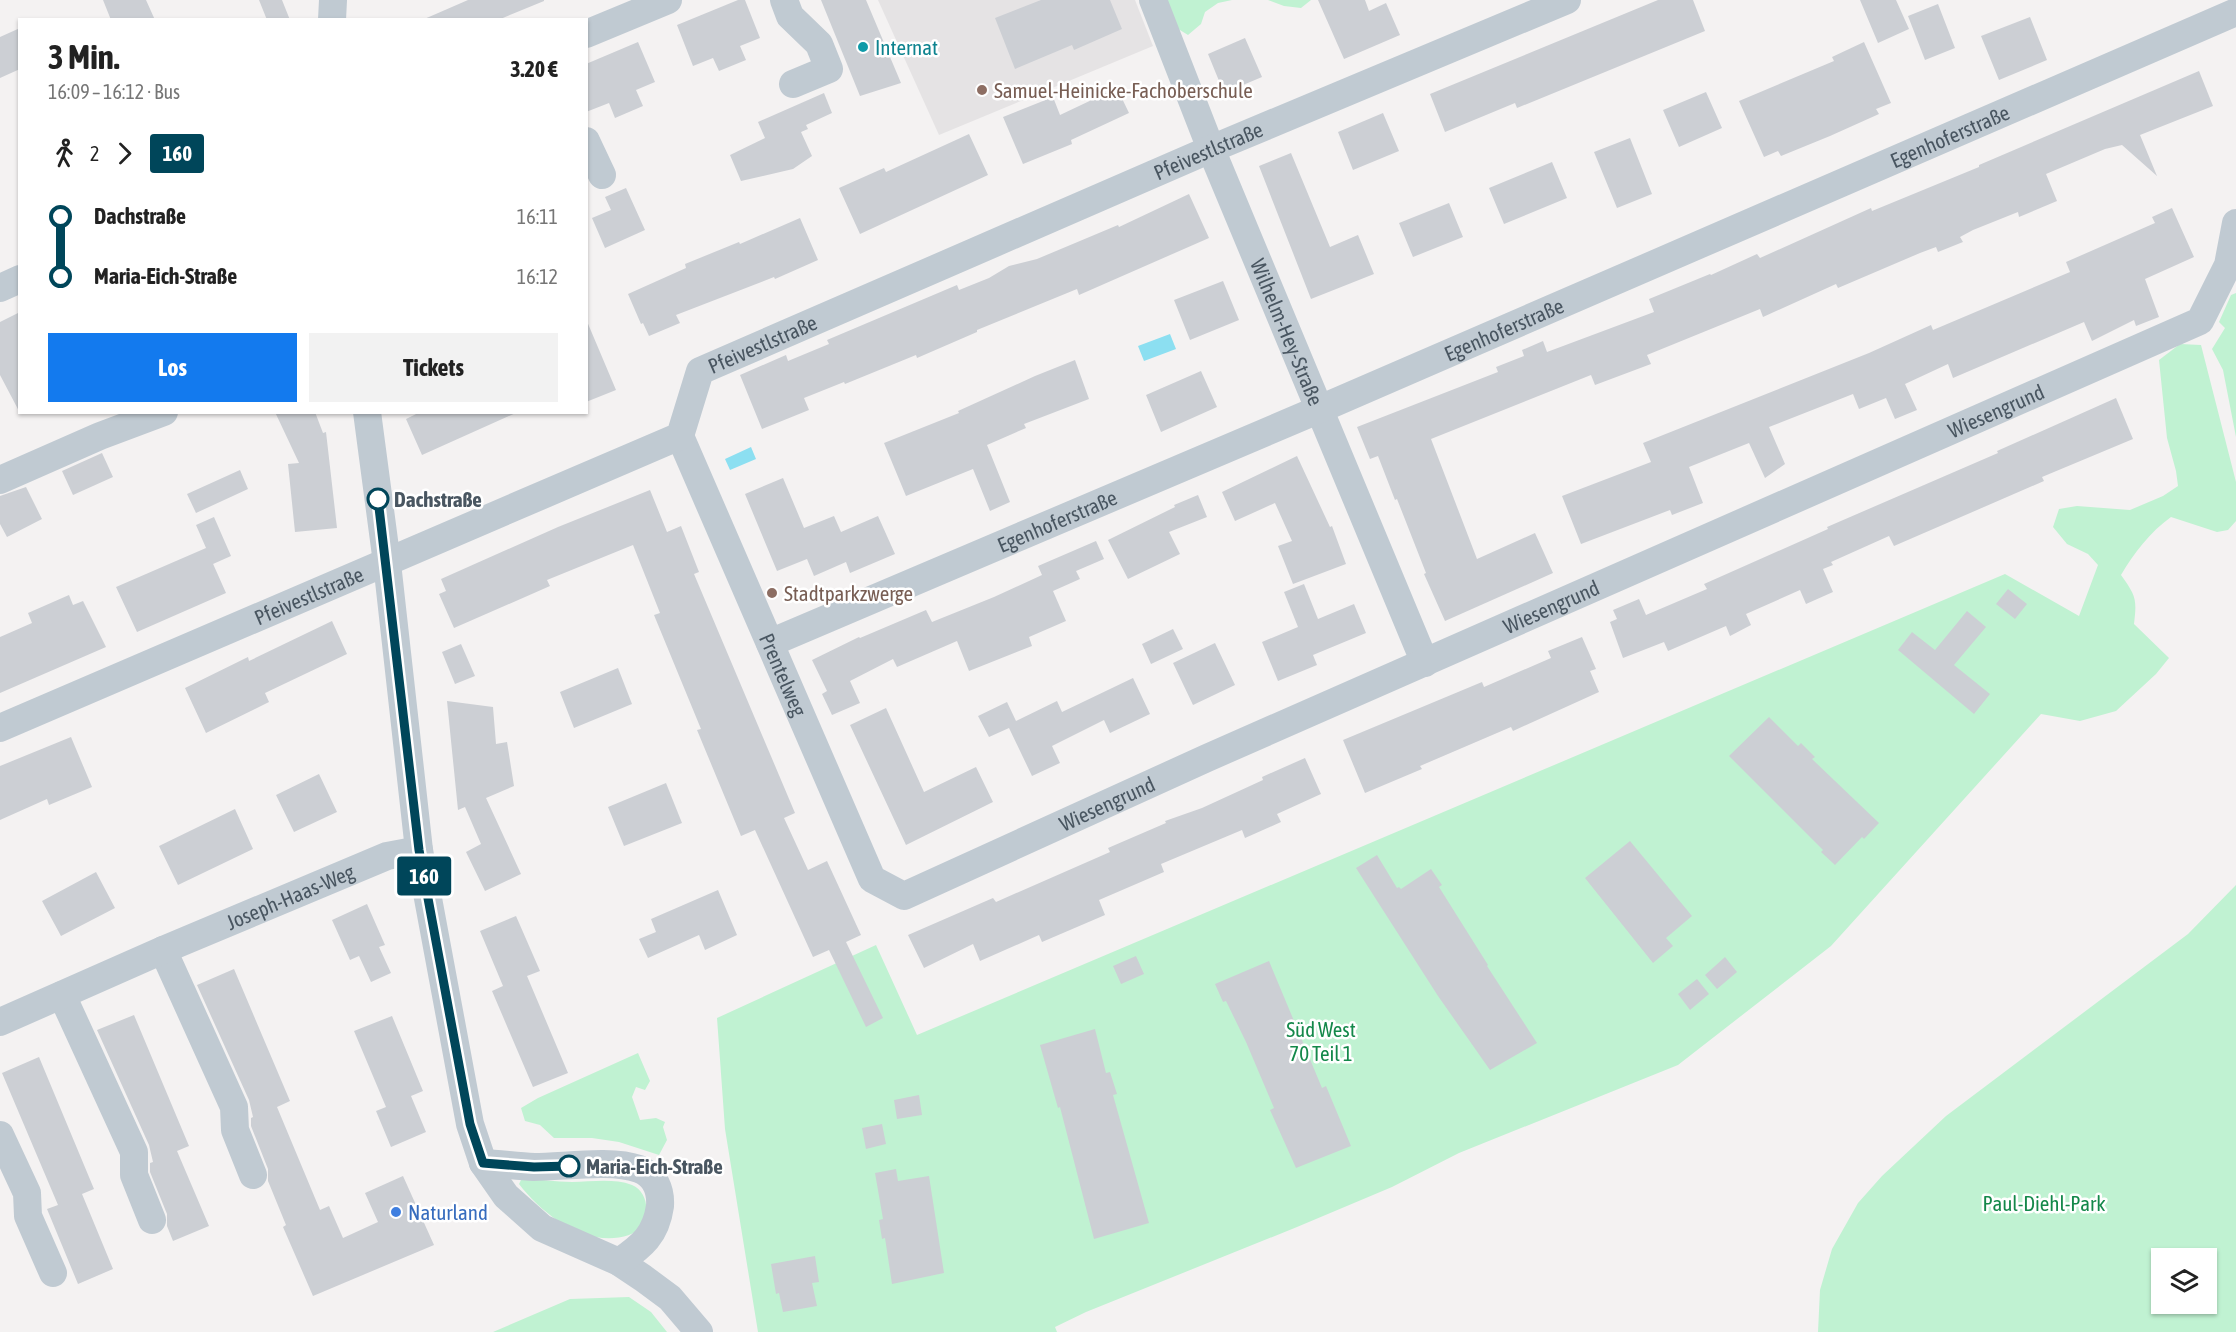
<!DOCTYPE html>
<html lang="de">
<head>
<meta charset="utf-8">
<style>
  :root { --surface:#fff; --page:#f2f2f2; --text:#222; --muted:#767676; --accent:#137aee }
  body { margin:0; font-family:"Asap Condensed",sans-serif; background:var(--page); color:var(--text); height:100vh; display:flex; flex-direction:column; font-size:22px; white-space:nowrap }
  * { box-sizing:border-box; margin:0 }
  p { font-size:20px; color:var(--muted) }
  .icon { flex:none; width:33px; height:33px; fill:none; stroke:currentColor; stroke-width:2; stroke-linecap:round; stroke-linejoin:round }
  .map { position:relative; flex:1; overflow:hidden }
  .sheet { position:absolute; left:18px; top:18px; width:570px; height:396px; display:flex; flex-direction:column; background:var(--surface); border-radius:0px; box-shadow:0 2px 4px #0004 }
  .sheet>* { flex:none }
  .badge { padding:0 12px; border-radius:4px; font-size:21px; line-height:39px }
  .controls { position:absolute; left:2151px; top:1248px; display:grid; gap:12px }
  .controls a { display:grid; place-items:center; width:66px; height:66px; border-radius:0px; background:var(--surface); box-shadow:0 2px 4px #0004; font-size:30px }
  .map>.badge { position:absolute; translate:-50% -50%; box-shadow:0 0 0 3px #fff }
  .legs { display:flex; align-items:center; gap:9px; height:66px; padding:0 30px; font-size:20px }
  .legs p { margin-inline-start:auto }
  .overview { display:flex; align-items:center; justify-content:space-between; height:102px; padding:0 30px }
  h1 { font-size:33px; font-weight:700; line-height:45px }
  .primary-button { display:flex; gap:12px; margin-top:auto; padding:12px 30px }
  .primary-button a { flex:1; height:69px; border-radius:0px; background:var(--accent); color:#fff; font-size:24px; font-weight:700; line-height:69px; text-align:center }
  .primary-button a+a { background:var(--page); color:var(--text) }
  ul { padding:0 30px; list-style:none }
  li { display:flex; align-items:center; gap:21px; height:60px; font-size:22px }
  li i { display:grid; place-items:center; width:9px; height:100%; margin:0 8px; background:currentColor }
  li i::after { content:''; width:15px; height:15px; margin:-8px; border:4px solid; border-radius:50%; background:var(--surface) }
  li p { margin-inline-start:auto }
  li:first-child i { background:linear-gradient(#0000 50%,currentColor 0) }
  li:last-child i { background:linear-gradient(currentColor 50%,#0000 0) }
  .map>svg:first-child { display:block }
  .education { fill:#e5e3e4 }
  .green { fill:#c0f2d2; fill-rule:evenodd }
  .water { fill:#8cdff1 }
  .building { fill:#cccfd4 }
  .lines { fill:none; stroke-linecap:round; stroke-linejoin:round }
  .minor { stroke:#c0cad2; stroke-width:28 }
  .line-1-casing { stroke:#fff; stroke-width:14 }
  .line-1 { stroke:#00465a; stroke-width:9 }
  .culture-dot { fill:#0f9aa8; stroke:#fff; stroke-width:2 }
  .education-dot { fill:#8d6e63; stroke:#fff; stroke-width:2 }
  .stop-1-dot { fill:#fff; stroke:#00465a; stroke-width:3 }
  .shop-dot { fill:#3f7fe0; stroke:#fff; stroke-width:2 }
  .labels { text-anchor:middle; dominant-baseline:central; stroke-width:5; stroke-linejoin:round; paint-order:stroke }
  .culture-label { font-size:21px; fill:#0d838f; stroke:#fff; text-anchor:start }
  .education-label { font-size:21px; fill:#785e54; stroke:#fff; text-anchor:start }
  .street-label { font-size:21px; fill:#495661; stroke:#fff }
  .stop-label { font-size:21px; font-weight:bold; fill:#495661; stroke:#fff; text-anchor:start }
  .park-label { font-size:21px; fill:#14884a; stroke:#fff }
  .shop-label { font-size:21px; fill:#366cbe; stroke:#fff; text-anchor:start }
</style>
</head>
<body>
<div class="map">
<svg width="2236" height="1332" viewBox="0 0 2236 1332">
  <rect width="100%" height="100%" fill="#f4f2f2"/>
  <path class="education" d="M878 0H1135L1153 46 939 135Z"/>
  <path class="green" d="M1164 0H1232L1218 3 1205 12 1201 24 1188 35 1175 27Z
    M1268 0H1311L1301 8 1284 6Z
    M2236 293V437L2223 370 2212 349 2225 328 2219 322 2231 295Z
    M2180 344 2201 345 2236 482V521L2228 530 2217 532 2171 517C2150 532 2134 553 2121 575 2136 596 2137 599 2134 624L2169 658 2156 674 2116 711 2080 721 2041 714 1831 946 1678 1065 1459 1153 1392 1187 1297 1227 1086 1312 1055 1327 1057 1332H758L725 1129 717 1018 876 945 917 1035 2005 574 2079 616 2098 565 2088 554 2067 544 2053 527 2059 509 2077 506 2130 510 2163 496 2178 486 2176 471 2167 438 2159 360Z
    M2236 885V1332H1818L1820 1290 1832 1249 1858 1203 1882 1176 1946 1116 2188 934ZM2162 1258H2206V1304H2162Z
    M638 1053 650 1081 645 1090 636 1087 632 1097 640 1120 656 1118 665 1122 663 1127 667 1140 659 1155 619 1142 592 1138H554L540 1125 525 1121 521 1108 538 1098Z
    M522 1178C539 1179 556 1182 572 1182 591 1182 613 1178 632 1185 653 1194 650 1228 629 1235 587 1249 543 1215 519 1184Z
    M629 1297 651 1312 667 1332H493L570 1299Z"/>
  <path class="water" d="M1170 334 1176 349 1144 361 1138 346Z
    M751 447 756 459 730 470 725 459Z"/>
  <path class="building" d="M103 0H146L155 20H111Z
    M259 0H282L290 20H267Z
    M468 0H544V1L498 20H422Z
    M738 0H745L760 38 740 46 746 60 719 71 713 58 693 66 677 25Z
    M821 0H866L901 83 860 96Z
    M1041 0H1110L1122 29 1074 50 1072 45 1015 69 995 18Z
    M1318 0H1365L1369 11 1386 3 1400 35 1344 59Z
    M1658 0H1693L1705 31 1517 108 1515 103 1445 132 1430 94Z
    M1860 0H1896L1909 29 1878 43Z
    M1938 4 1955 48 1925 60 1908 16Z
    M2030 17 2047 60 1999 80 1981 36Z
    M20 28V69L0 78V37Z
    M1245 38 1262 77 1224 93 1208 54Z
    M638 42 655 82 636 90 643 106 615 118 609 103 586 112V64Z
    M1864 42 1891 103 1876 109 1879 114 1830 136 1781 156 1778 151 1764 157 1739 101 1834 61 1832 57Z
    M2199 71 2213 106 2140 135 2157 176 2122 145 2105 149 2046 174 2057 201 2019 217 2018 212 1973 230 1960 237 1963 242 1938 252 1936 247 1920 253 1838 288 1836 284 1763 317 1760 309 1647 355 1651 364 1595 385 1591 375 1431 439 1477 559 1535 533 1553 573 1445 621 1424 574 1426 573 1397 499 1395 500 1378 456 1370 459 1357 427 1498 372 1496 367 1524 356 1522 350 1543 341 1547 352 1654 312 1649 299 1710 274 1711 275 1757 254 1760 258 1871 208 1872 211 1979 167V165Z
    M1117 88 1129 113 1071 140 1072 144 1023 164 1003 117 1053 97 1060 115Z
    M1706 92 1722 128 1679 147 1663 110Z
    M824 93 832 113 806 125 808 129 801 132 812 156 793 169 741 181 730 155 765 138 758 122Z
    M1383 113 1399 151 1353 170 1338 132Z
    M969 134 988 175 860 234 839 188 884 168 886 172Z
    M1630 138 1652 194 1617 208 1594 152Z
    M1291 153 1330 247 1358 235 1374 274 1311 299 1259 166Z
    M1552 162 1567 198 1504 224 1489 188Z
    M626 188 645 230 605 248 592 218 611 210 605 197Z
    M1189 194 1209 238 1079 295 1077 289 977 330V332L917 358 916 355 845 384 844 382 804 398 809 410 762 429 740 375 786 355 788 361 829 344 827 340 957 285 959 290 989 278 1009 266 1037 259 1118 225 1119 227Z
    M1449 203 1463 237 1413 257 1399 223Z
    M2172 208 2194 257 2145 279 2159 317 2136 326 2134 320 2092 341 2084 322 1953 378 1948 364 1905 384 1917 410 1895 419 1886 398 1859 409 1853 394 1769 427 1785 464 1765 478 1749 443 1689 467 1703 503 1672 515 1670 510 1581 544 1562 496 1651 462 1643 443 1869 353 1931 325 1933 330 2070 272 2066 262 2155 223 2152 217Z
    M800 218 818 260 775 279 774 277 676 315 680 323 649 336 643 323 641 324 628 294 686 268 685 264 739 242 740 244Z
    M1223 281 1239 320 1190 340 1174 300Z
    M20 312V413L0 375V322Z
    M586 319 616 390 586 402Z
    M1075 360 1089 399 1024 424 1026 428 987 445 1010 502 990 511 973 469 906 496 884 443 959 413 958 411 1035 376Z
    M1201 371 1217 407 1161 432 1146 395Z
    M2116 398 2133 439 2042 477 2044 481 1894 546 1889 536 1831 562 1833 565 1823 569 1833 592 1806 604 1800 590 1746 614 1751 625 1730 636 1726 626 1668 651 1664 642 1623 658 1610 622 1617 619 1613 610 1639 599 1646 615 1707 589 1704 584 1828 529 1827 527 1998 453 1997 451Z
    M275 412H315L323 433 326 432 337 528 295 532 288 464 299 463Z
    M420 412H518L422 455 406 419Z
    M102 453 113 477 73 495 62 471Z
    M1297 456 1330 527 1332 526 1346 564 1293 584 1278 546 1292 541 1275 503 1235 521 1222 492Z
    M240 470 248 489 196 513 187 494Z
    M783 478 804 528 834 516 841 532 878 516 895 554 850 573 846 562 814 576 807 559 777 571 745 494Z
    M26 487 42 519 7 537 0 524V496Z
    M650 490 667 532 681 526 699 572 694 574 795 813 784 818 808 870 827 861 861 935 846 942 883 1018 866 1027 829 950 813 957 755 830 741 836 697 730 701 729 654 615 660 613 633 545 547 580 550 586 454 628 439 594 446 591 441 579 558 527Z
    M1198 495 1207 517 1169 532 1180 554 1128 579 1108 540 1175 507 1174 505Z
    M214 517 231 556 213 564 196 525Z
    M1096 541 1104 559 1076 571 1080 579 1053 591 1066 621 1029 637 1032 646 969 671 957 641 897 667 893 659 850 681 860 703 832 715 822 694 827 691 812 660 859 637 860 638 926 610 932 622 994 597 1042 575 1038 566Z
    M206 548 226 593 137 632 116 587Z
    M1304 584 1318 619 1354 604 1366 633 1313 655 1317 665 1278 681 1262 642 1298 627 1284 592Z
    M2008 589 2027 604 2015 619 1996 604Z
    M69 595 73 605 83 601 106 647 0 693V637L32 623 28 613Z
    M1967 611 1986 627 1954 665 1990 694 1974 714 1898 650 1912 632 1935 650Z
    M332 621 347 654 265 693 269 702 206 733 185 688 248 657 249 661Z
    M1173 629 1183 649 1151 664 1142 644Z
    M1582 637 1596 669 1590 671 1599 692 1513 731 1511 727 1420 766 1422 769 1365 793 1343 740 1482 682 1484 687 1551 658 1548 651Z
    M1215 643 1235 685 1193 705 1173 663Z
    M461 644 475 676 455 684 442 652Z
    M618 668 632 704 574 728 560 692Z
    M1133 678 1150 714 1110 733 1104 720 1052 746 1060 763 1032 776 1009 728 989 737 978 716 1007 702 1016 721 1057 701 1062 712Z
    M447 701 493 707 496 744 507 742 514 786 486 798 521 874 485 891 466 852 481 844 465 807 458 810Z
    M886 708 924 792 976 767 993 802 906 845 850 725Z
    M1769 717 1798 746 1801 743 1815 757 1812 759 1879 823 1864 839 1862 837 1835 865 1821 852 1823 850 1729 756Z
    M71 737 92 787 49 805 47 799 0 820V766Z
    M1305 758 1321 794 1277 814 1281 822 1245 838 1242 830 1161 864 1164 872 1099 900 1105 915 1042 942 1039 935 980 961 973 944 924 968 908 935 993 898 996 902 1110 852 1108 848 1166 823 1165 821 1202 808 1263 780 1262 777Z
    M319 774 337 812 294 832 276 795Z
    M666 783 682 823 624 846 608 807Z
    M235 809 253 849 178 885 159 846Z
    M1630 841 1692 916 1666 938 1673 946 1653 963 1585 878Z
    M1377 855 1397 888 1399 887 1401 889 1431 869 1442 885 1439 887 1488 965 1487 966 1537 1043 1490 1070 1438 996 1356 868Z
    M96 872 115 908 61 936 42 901Z
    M718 890 737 935 705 950 699 935 648 958 639 939 656 932 651 919Z
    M367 904 385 945 379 947 391 973 371 982 359 956 350 960 332 920Z
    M516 916 540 971 527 976 568 1073 533 1087 492 991 503 986 480 931Z
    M1136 956 1144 974 1121 984 1113 966Z
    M1725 957 1737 972 1717 989 1705 975Z
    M1269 961 1322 1088 1326 1086 1351 1146 1296 1168 1270 1110 1274 1108 1246 1042 1226 1001 1223 1002 1215 984Z
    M234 969 290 1101 277 1107 320 1210 329 1206 343 1238 378 1222 365 1193 403 1176 434 1245 313 1296 283 1227 286 1225 268 1181V1169L251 1126V1118L253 1117 249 1100 197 985Z
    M1697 979 1709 994 1690 1010 1678 994Z
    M134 1015 189 1146 177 1151 209 1226 173 1241 167 1226V1214L150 1172V1163L153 1162 149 1145 97 1030Z
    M392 1016 423 1091 411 1096 426 1132 391 1147 376 1111 386 1107 354 1031Z
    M1095 1029 1106 1073 1110 1072 1117 1094 1113 1095 1149 1223 1094 1239 1060 1107 1058 1108 1040 1045Z
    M39 1057 94 1189 82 1194 113 1269 78 1284 47 1209 58 1205 2 1073Z
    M919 1095 922 1115 897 1119 894 1100Z
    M882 1124 886 1144 866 1149 862 1128Z
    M896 1169 898 1181 929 1176 944 1273 892 1284 885 1238 882 1239 879 1220 883 1219 875 1173Z
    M815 1256 819 1282 812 1283 817 1306 783 1312 779 1293 776 1294 771 1264Z"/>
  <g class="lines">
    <g class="minor">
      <path d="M784 0 790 16 819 44 829 69 793 84"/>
      <path id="s1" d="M1153 0 1211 149 1425 663"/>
      <path d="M332 20 333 0"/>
      <path d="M586 34 668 0"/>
      <path d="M586 141 602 175"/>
      <path d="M0 288 20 279"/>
      <path d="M367 412 387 563 419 850 470 1124 483 1163 506 1196 542 1228 619 1262 643 1278 670 1298 699 1332"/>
      <path id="s2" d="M680 436 872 879 904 896 1207 758 2200 321 2228 265 2236 223"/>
      <path d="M0 480 100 436 164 412"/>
      <path id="s3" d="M770 643 1320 409 2236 12"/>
      <path id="s4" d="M0 728 680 436 700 371 1211 149 1567 0"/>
      <path d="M163 950 234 1107 235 1130 253 1175"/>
      <path d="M62 995 134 1152V1175L152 1220"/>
      <path id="s5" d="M0 1022 163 950 387 856 419 850"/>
      <path d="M0 1135 27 1193 28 1216 53 1273"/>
      <path d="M483 1163C500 1164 517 1166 534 1167 564 1167 611 1159 639 1169 655 1175 661 1190 660 1206 656 1235 642 1246 619 1262"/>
    </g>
  </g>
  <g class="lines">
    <g class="line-1-casing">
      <path id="line-1" d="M378 499 419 850 470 1124 483 1163 534 1167 569 1166"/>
    </g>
    <use href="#line-1" class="line-1"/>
  </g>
  <circle class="culture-dot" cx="863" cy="47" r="6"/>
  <g class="education-dot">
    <circle cx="982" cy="90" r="6"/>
    <circle cx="772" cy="593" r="6"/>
  </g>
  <g class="stop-1-dot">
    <circle cx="378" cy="499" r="10"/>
    <circle cx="569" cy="1166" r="10"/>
  </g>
  <circle class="shop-dot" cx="396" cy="1212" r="6"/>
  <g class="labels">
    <g class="culture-label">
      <text x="875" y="47">Internat</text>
    </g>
    <g class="education-label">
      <text x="994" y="90">Samuel-Heinicke-Fachoberschule</text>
      <text x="784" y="593">Stadtparkzwerge</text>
    </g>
    <g class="street-label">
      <text stroke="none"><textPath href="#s3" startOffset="1284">Egenhoferstraße</textPath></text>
      <text stroke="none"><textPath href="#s4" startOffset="1362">Pfeivestlstraße</textPath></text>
      <text stroke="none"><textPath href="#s3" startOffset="798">Egenhoferstraße</textPath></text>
      <text stroke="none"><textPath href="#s1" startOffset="358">Wilhelm-Hey-Straße</textPath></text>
      <text stroke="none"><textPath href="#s4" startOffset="876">Pfeivestlstraße</textPath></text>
      <text stroke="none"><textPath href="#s2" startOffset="1714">Wiesengrund</textPath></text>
      <text stroke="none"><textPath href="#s3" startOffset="312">Egenhoferstraße</textPath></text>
      <text stroke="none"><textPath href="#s4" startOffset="336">Pfeivestlstraße</textPath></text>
      <text stroke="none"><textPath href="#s2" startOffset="1228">Wiesengrund</textPath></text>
      <text stroke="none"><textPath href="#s2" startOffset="260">Prentelweg</textPath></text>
      <text stroke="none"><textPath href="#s2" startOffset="742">Wiesengrund</textPath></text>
      <text stroke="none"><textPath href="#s5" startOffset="316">Joseph-Haas-Weg</textPath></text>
    </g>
    <g class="stop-label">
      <text x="394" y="499">Dachstraße</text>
      <text x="586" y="1166">Maria-Eich-Straße</text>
    </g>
    <g class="park-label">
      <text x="1321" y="1029">Süd West<tspan x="1321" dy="24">70 Teil 1</tspan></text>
      <text x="2044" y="1203">Paul-Diehl-Park</text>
    </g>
    <g class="shop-label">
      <text x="408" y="1212">Naturland</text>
    </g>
  </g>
</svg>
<div class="controls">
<a><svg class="icon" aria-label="layers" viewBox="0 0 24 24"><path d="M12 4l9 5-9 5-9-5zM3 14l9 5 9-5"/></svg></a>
</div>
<b class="badge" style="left:424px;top:876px;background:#00465a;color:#fff">160</b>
<section class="sheet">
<div class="overview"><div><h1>3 Min.</h1><p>16:09 – 16:12 · Bus</p></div><b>3.20 €</b></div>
<div class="legs"><svg class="icon" aria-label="walk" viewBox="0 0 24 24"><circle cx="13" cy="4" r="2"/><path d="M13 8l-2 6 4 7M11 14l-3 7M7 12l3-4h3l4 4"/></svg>2<svg class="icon" aria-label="forward" viewBox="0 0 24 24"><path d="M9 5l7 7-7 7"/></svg><b class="badge" style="background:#00465a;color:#fff">160</b></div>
<ul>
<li><i style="color:#00465a"></i><b>Dachstraße</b><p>16:11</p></li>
<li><i style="color:#00465a"></i><b>Maria-Eich-Straße</b><p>16:12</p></li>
</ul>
<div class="primary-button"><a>Los</a><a>Tickets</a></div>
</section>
</div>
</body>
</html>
